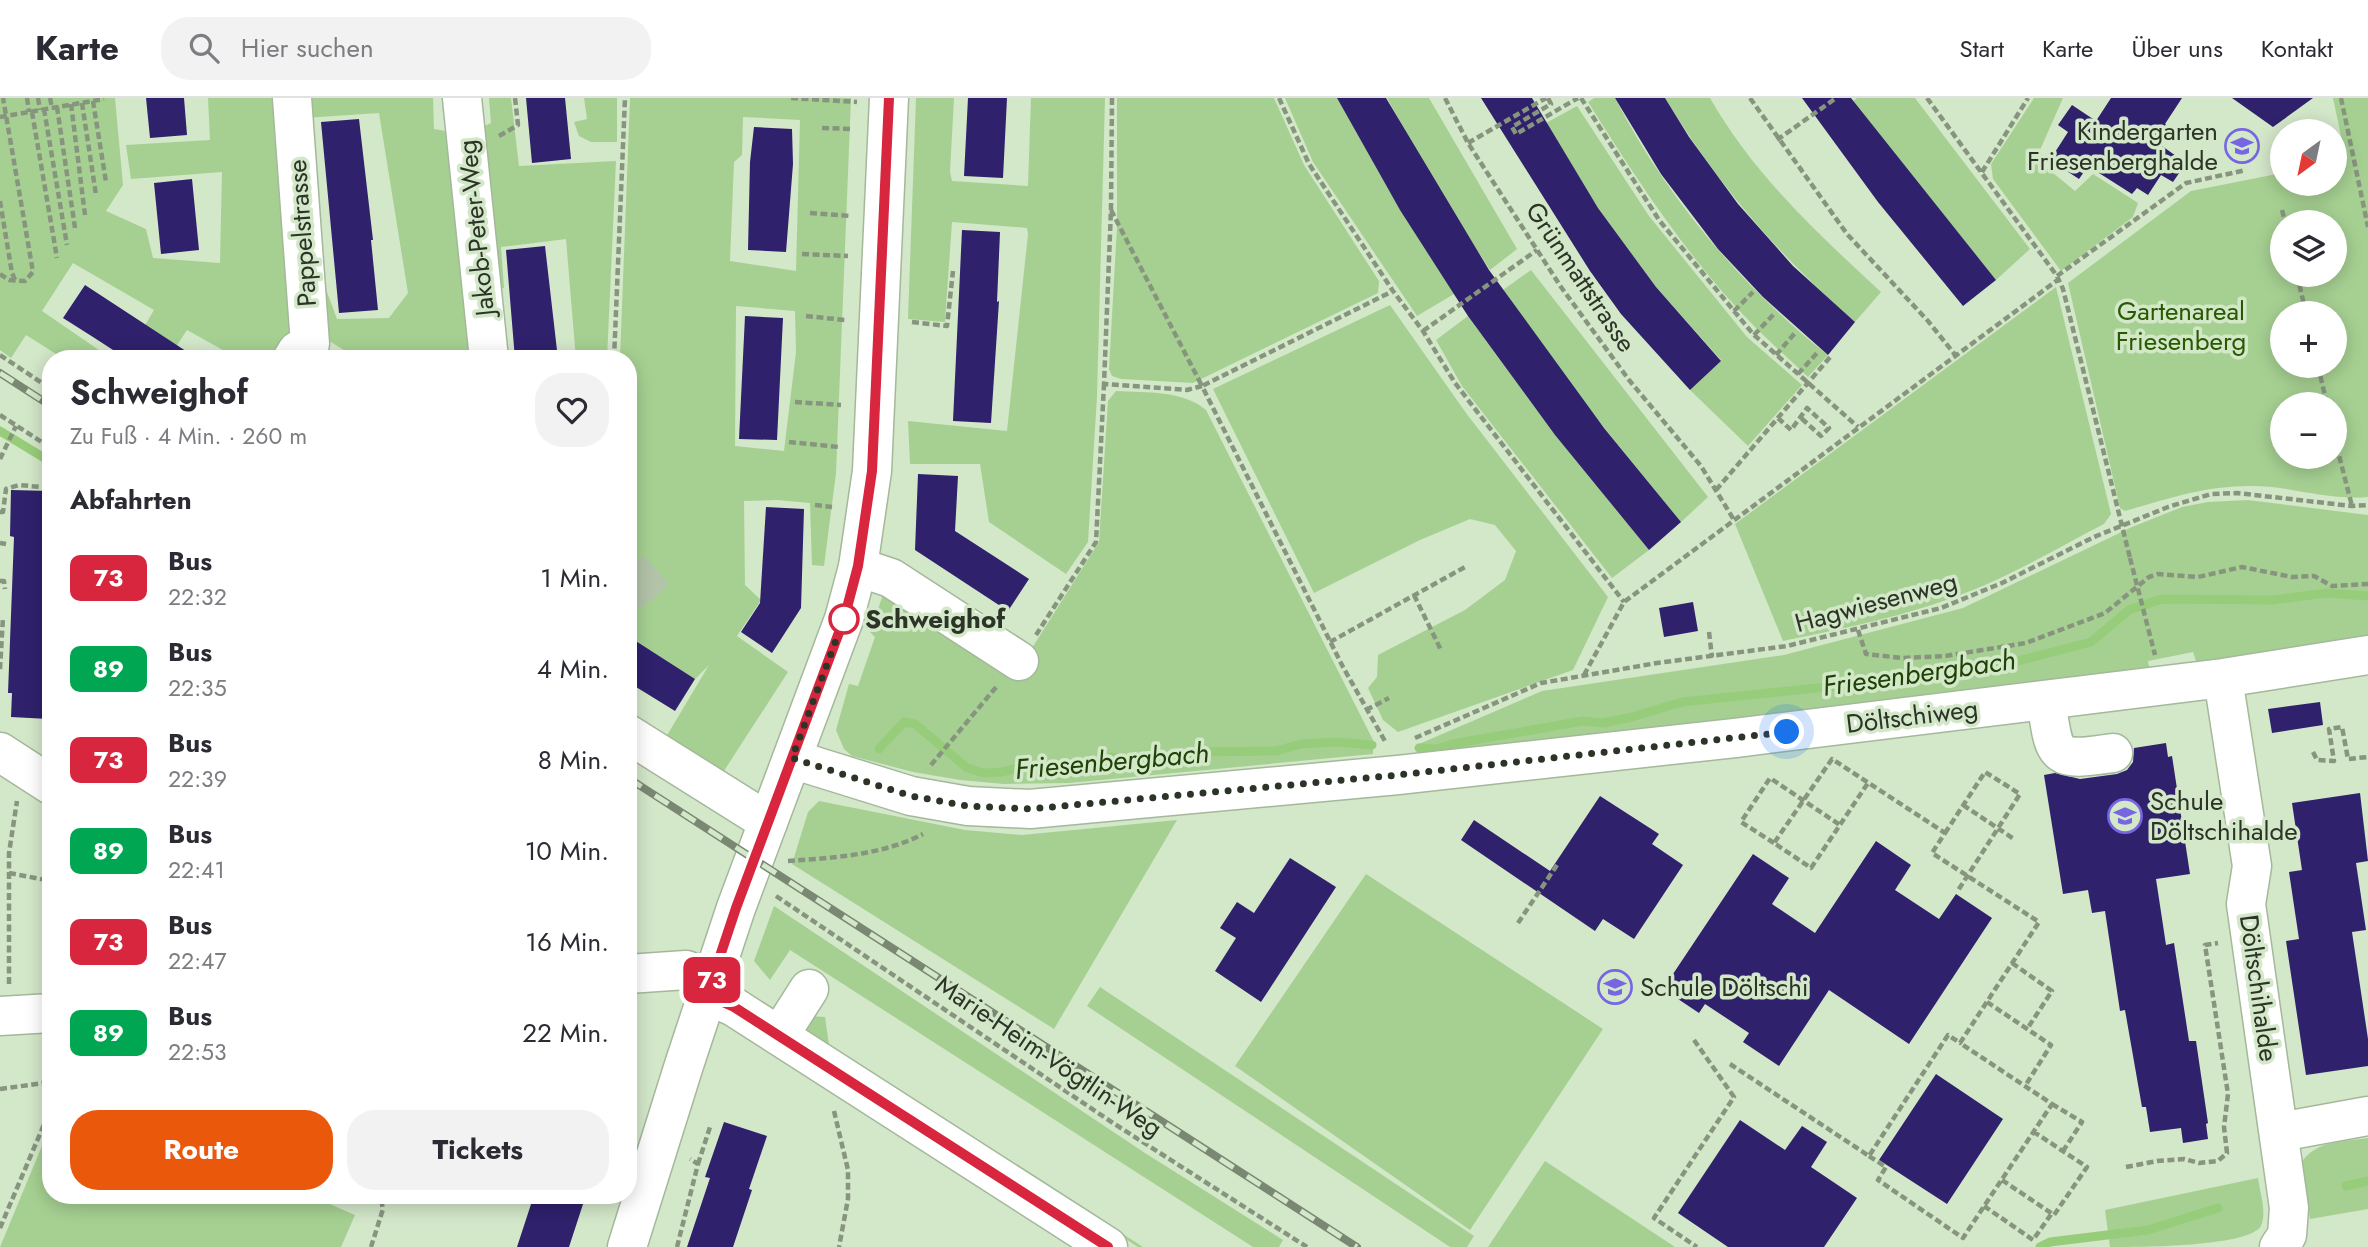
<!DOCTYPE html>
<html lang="de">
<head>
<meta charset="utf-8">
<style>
  :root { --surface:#fff; --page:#f2f2f3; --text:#2b2b33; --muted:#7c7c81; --line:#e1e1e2; --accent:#ea580c }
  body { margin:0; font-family:Jost,sans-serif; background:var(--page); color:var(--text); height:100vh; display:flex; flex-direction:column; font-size:26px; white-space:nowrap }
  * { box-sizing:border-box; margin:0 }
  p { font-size:23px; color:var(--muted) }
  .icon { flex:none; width:38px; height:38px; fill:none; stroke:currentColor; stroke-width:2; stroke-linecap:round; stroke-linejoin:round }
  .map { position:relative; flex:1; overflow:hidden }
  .details { position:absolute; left:42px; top:252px; width:595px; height:854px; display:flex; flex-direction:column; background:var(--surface); border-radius:28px; box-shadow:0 4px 18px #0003 }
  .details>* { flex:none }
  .badge { padding:0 14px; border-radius:10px; font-size:24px; line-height:46px }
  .needle { width:46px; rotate:213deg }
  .fabs { position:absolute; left:2270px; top:21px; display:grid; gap:14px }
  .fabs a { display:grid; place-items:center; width:77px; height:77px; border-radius:50%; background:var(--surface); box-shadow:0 4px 18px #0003; font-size:35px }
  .you { position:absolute; width:35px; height:35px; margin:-18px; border:5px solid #fff; border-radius:50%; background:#1a73e8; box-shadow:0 0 0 10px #1a73e833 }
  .map>.badge { position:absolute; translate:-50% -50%; box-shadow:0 0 0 4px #fff }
  h2 { padding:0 28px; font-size:26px; line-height:63px }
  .round { display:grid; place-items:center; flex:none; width:74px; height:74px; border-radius:28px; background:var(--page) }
  .overview { display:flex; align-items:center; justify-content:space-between; height:119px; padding:0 28px }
  h1 { font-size:33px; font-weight:700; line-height:52px }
  .action { display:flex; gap:14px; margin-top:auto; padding:14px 28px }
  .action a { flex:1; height:80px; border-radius:28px; background:var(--accent); color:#fff; font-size:28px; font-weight:700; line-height:80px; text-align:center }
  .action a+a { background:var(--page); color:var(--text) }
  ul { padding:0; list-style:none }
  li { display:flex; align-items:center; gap:21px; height:91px; padding:0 28px }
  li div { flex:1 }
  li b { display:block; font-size:26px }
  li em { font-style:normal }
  li .badge { min-width:77px; font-weight:700; text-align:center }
  header { display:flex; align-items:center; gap:42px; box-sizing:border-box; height:98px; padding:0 35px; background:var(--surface); border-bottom:2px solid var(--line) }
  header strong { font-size:33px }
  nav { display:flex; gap:38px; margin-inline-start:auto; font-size:24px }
  .search { width:490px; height:63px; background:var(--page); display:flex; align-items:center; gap:18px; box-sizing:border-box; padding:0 24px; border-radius:28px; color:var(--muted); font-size:26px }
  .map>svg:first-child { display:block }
  .green { fill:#a6d092; fill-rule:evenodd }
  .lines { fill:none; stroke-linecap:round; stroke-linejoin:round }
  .stream { stroke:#97cd7a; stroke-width:9 }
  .building { fill:#2f216c }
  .minor-tunnel { stroke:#b2c3a9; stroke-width:38; stroke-dasharray:38 19; stroke-linecap:butt }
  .minor-casing { stroke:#a4b89b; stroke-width:41 }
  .major-casing { stroke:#a4b89b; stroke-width:41 }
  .path { stroke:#87957f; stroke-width:4.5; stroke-dasharray:7 3.5; stroke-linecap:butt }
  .minor { stroke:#fff; stroke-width:38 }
  .major { stroke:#fff; stroke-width:38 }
  .rail-casing { stroke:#7a8873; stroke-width:8 }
  .rail { stroke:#d3e7c9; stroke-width:5; stroke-dasharray:16; stroke-linecap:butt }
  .path-bridge { stroke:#87957f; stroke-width:4.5; stroke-dasharray:7 3.5; stroke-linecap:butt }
  .line-casing { stroke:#fff; stroke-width:16 }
  .line { stroke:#d7263d; stroke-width:10 }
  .walk { stroke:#2c3428; stroke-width:7; stroke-dasharray:0 12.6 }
  .stop-dot { fill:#fff; stroke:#d7263d; stroke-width:3.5 }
  .labels { text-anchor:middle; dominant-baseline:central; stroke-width:7; stroke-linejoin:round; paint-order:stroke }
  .poi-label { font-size:26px; fill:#2c3428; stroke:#d3e7c9; text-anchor:start }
  .street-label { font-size:26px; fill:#2c3428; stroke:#d3e7c9 }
  .park-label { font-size:26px; fill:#295900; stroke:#d3e7c9 }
  .stop-label { font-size:26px; font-weight:bold; fill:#2c3428; stroke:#d3e7c9; text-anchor:start }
  .water-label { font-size:28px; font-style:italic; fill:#1f4106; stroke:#d3e7c9 }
</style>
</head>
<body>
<header>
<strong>Karte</strong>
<div class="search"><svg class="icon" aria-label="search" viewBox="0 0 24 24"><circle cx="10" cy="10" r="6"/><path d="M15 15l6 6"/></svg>Hier suchen</div>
<nav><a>Start</a><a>Karte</a><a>Über uns</a><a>Kontakt</a></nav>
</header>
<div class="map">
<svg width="2368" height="1149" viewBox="0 0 2368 1149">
  <rect width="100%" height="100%" fill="#d3e7c9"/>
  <path class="green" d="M0 0H115L123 87 106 113 146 131 153 160 220 165 222 74 131 81 126 47 210 42 208 0H273L275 48 286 56 294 223 282 261H239L187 232 168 261H125L154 212 73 165 42 213 112 261H64L26 237 11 260 0 252Z
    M310 0H433L434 31 456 35 475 261H358L323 239 324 186 337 221 389 220 408 195 379 15 304 20Z
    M489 0H511L519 68 616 63 607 261H576L566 141 501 149 504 190 489 193 474 33 491 25Z
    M584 0H617V44H591L579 38 574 24 587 21Z
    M630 0H851L836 375 824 468 812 467 810 405 777 402 744 403 745 487 761 502 737 538 788 574 720 679 666 639 709 567 695 581 636 543 628 554V261H620ZM743 19 800 22 796 173 730 163 734 64 742 57ZM736 208 795 213 796 254 784 353 735 348Z
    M916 0H954L950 74 952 83 1028 88 1031 0H1105L1097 298 1088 444 1066 476 989 424 980 366H910L908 323 1007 333 1028 136 1027 130 952 124 945 224 908 221Z
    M1117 0H1274L1304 67 1379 183 1378 195 1193 285 1121 281 1112 278 1109 271 1117 129Z
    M1285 0H1337L1388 91 1454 196 1417 218 1313 64Z
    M1387 0H1429L1517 151 1490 172 1437 90Z
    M1594 0H1615C1664 96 1743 191 1828 257L1808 279C1790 262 1771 245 1754 228 1689 162 1637 82 1588 4Z
    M1665 0H1710C1754 77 1817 135 1881 194L1855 224C1780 159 1717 86 1665 0Z
    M1857 0H1915L2030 151 1996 182 1853 3Z
    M2034 0H2063L2036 61 2075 93 2093 76 2138 105 2133 119 2061 173 1993 81 1991 66Z
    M2333 0H2368V399C2336 402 2304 393 2272 389 2218 384 2176 398 2125 413L2120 410 2068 185 2191 93 2282 75V86H2334L2335 65 2346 62ZM2282 124H2334V177H2282ZM2334 215V268H2282V215ZM2282 306H2334V359H2282Z
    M1577 8 1649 118 1747 239 1802 287 1748 348 1690 292 1721 262 1656 189 1598 110 1546 25Z
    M1531 172 1708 399 1681 424 1589 311 1503 192Z
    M2056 189 2111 416 2104 426C2065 446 2026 469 1985 487 1921 515 1851 529 1783 543L1735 426Z
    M1390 207 1466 315 1608 499 1573 572 1398 634 1383 622 1368 590 1377 579 1378 557 1465 512 1505 482 1516 453 1495 427 1470 421 1420 442 1314 495 1213 291Z
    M1468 218 1555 337 1649 452 1612 480 1462 288 1436 242Z
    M1116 293C1146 295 1183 292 1206 312L1373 642V656L1069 685 1004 686 960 682 913 674 852 658 844 651 836 632 849 586 858 588 875 539 870 534 885 491 1020 569 1099 444 1108 303Z
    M2248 402 2368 417V541L2197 566 2193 554 2148 563 2150 573 1420 659 1419 646 1542 593 1784 557 1963 510 2132 429 2182 409 2208 404Z
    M819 703 965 732 1022 737 1177 722 1054 931 792 766 808 714Z
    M1366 776 1603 931 1470 1132 1235 968Z
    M774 808 1145 1055 1283 1142 1279 1149H1253L790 852 770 882 754 863Z
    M1100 889 1474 1138 1467 1149H1450L1087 908Z
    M809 918 825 919 829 947 1143 1149H1138L814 940 805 932Z
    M51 1026V1097H309L355 1117 341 1149H0Z
    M2368 1040V1111L2310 1121 2301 1065C2316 1042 2343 1044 2368 1040Z
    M1545 1063 1675 1149H1488Z
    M2258 1080C2260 1095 2267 1114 2261 1128 2248 1149 2140 1149 2110 1149L2105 1112Z"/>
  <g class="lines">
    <path class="stream" d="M0 333 51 364
      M1419 650 1437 651 1452 646 1583 623 1603 625 1632 619 1682 604 1980 573 2091 544 2129 512 2162 501 2273 502 2327 495 2368 498
      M879 651 904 624 915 626 967 670 984 675 1002 674 1026 668H1091L1109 659 1143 662 1201 654 1276 653 1301 646 1337 644 1372 647
      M2346 1088 2368 1083
      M2040 1149 2050 1144 2148 1132 2218 1110"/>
  </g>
  <path class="building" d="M146 0H184L187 37 150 40Z
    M526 0H565L571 61 532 65Z
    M968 0H1007L1003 80 964 78Z
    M1337 0H1386L1489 172 1604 330 1681 424 1649 452 1555 337 1468 218 1400 112Z
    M1481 0H1532L1598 110 1656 189 1721 263 1690 292 1621 216 1590 173Z
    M1615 0H1665L1689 39 1738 106 1793 168 1855 224 1828 257 1763 199 1718 151 1661 76Z
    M1802 0H1851L1996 182 1963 208 1878 104Z
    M2111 0H2182L2165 26 2173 32 2162 48 2186 65 2173 84 2161 77 2148 97 2137 90 2132 96 2088 68 2079 81 2050 62 2068 34 2058 27 2072 7 2096 23Z
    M2232 0H2313L2273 29Z
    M359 21 373 142H371L378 212 339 215 321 24Z
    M754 29 792 31 793 66 786 154 748 152 750 64Z
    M192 81 199 152 161 156 154 85Z
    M962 132 1000 134 997 204 999 203 991 325 953 323Z
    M545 148 558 261H515L506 152Z
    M85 187 163 238 198 261H127L93 239 63 220Z
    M745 218 783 220 777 342 739 341Z
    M918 376 958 378 955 433 1029 481 1008 513 915 452Z
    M11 392 50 393 48 440H51V462L46 597H50L49 621 11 619 12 595H8L14 439 10 438Z
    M766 409 804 411 801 510 772 555 741 534 760 505Z
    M1693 504 1698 533 1664 539 1659 510Z
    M628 538 695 581 675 613 628 584Z
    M2320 604 2323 627 2272 635 2268 611Z
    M2166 645 2168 659 2172 658 2190 776 2156 781 2166 847 2174 845 2189 943H2196L2208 1025 2206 1026 2208 1041 2183 1045 2181 1030 2150 1034 2146 1009H2142L2125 912 2120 913 2105 813 2092 815 2088 792 2063 796 2044 677 2055 675 2080 681 2117 676 2127 672 2133 664 2134 650Z
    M2360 695 2368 763 2356 765 2366 832 2352 834 2368 941V968L2306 977 2286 843 2299 841 2289 774 2302 772 2292 705Z
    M1600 698 1659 736 1652 746 1683 767 1634 841 1603 821 1595 833 1461 742 1474 722 1550 773Z
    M1876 743 1911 767 1895 792 1939 821 1956 796 1992 820 1909 946 1829 892 1779 968 1743 944 1749 935 1705 906 1699 915 1663 891 1753 756 1789 780 1772 806 1815 835Z
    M1290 760 1336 789 1261 904 1215 873 1236 840 1220 830 1237 804 1254 815Z
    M1936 976 2003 1021 1947 1106 1879 1062Z
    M1740 1022 1785 1052 1802 1028 1827 1044 1811 1069 1857 1100 1824 1149H1728L1678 1115Z
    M724 1024 767 1038 749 1091 752 1092 733 1149H687L710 1080 705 1079Z
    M534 1097H586L569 1149H517Z"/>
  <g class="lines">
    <path class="minor-tunnel" d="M628 497 665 464"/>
    <g class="minor-casing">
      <path id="minor" d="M292 0 310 246 297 253 292 261
        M462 0 489 261
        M858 469 891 480 1019 563
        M2223 580 2252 768 2246 806 2289 1110 2287 1137 2279 1149
        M2046 602C2055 660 2052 664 2113 655
        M628 636 768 724
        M0 654 51 687
        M792 661 911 698 968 708 1030 711 1398 677 1735 640 2223 580 2368 557
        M628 876 686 872 712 882
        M707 897 734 909 1108 1149
        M0 918 51 915
        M779 938 809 891
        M2280 1034 2368 1018"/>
    </g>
    <g class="major-casing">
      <path id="major" d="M627 1149 684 967 736 810 844 521 858 469 872 373 889 0"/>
    </g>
    <path class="path" d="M27 0 29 14
      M38 0 40 12
      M50 0 52 10
      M791 0 857 4
      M1112 0 1111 111 1104 286 1187 292 1202 288 1343 569 1386 645
      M1279 0 1309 66 1393 193 1423 233 1455 285 1624 504
      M1445 0 1468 45 1561 189 1629 282 1701 368 1734 422
      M1548 0 1551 6 1512 29 1516 36 1578 0
      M1581 0 1659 122 1753 236 1858 329
      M1750 0 1847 136 1928 223 1956 258
      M1927 0 2057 178 2063 191 2130 460
      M2341 0 2368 129
      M93 3 106 84
      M82 5 96 97
      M71 6 85 117
      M57 9 75 130
      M44 11 67 147
      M32 14 57 160
      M0 19 104 1
      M822 30 853 31
      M499 38 518 27 515 0
      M1777 42 1836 0
      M1468 45 1546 0
      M1982 74 2028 0
      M0 103 12 175 16 184
      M1111 112 1202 288 1393 193
      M2282 112 2285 124
      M810 115 850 118
      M802 156 848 158
      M0 176 9 182 25 183 33 174 3 0
      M2297 177 2306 215
      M2057 178 2186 85 2246 72
      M1734 213 1753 194
      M806 218 845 222
      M912 224 947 228 953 173
      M1423 233 1537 152
      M1754 237 1774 216
      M0 257 45 287 51 283
      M1776 257 1795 235
      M614 261 625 0
      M2318 268 2327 306
      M1798 276 1817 255
      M795 304 841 307
      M0 317 51 350
      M1778 320 1791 332 1807 310 1829 330 1821 338 1800 319
      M2334 338 2352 408
      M789 344 839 349
      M0 361 16 328
      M1716 392 1831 258
      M815 407 832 409
      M0 414H3L6 391 19 387 51 390
      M0 445 6 446
      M0 483H4L5 491
      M1414 497 1441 552
      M1858 532 1866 556 1902 560 1945 558 2026 545 2105 515 2149 479 2158 476 2198 479 2242 469 2292 479 2314 478 2332 488 2368 486
      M1709 534 1712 559
      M1036 537 1096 444 1104 286
      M1330 544 1465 469
      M0 571 3 519
      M1584 577 1624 504 2059 181
      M1366 612 1389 600
      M1415 640 1541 585 1657 565 1787 548 1941 510 2002 485 2094 439 2168 409 2211 396 2237 395 2352 408 2368 407
      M2313 654 2317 662 2334 663 2329 631 2342 629 2348 661 2368 659
      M931 667 997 588
      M1963 707 2014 741
      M1945 735 1985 674 2020 696 1957 794
      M1774 745 1741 724 1770 680 1840 727
      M788 763C832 760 883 757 923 736
      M9 775 46 782 51 779
      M776 798 1113 1025 1307 1149
      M1518 825 1559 764
      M2012 865 2052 893 2027 931
      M9 886V755L17 703
      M1987 904 2051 947 2025 988
      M1694 942 1734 999 1654 1120 1697 1149
      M1730 966 1869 1058 1948 937 1960 945 2039 824 1932 755 1945 735 1832 661 1774 745 1811 770 1868 685
      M0 991 51 984
      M2052 1006 2082 1024 2063 1053
      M834 1013 848 1072V1101L839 1149
      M1869 1058 1886 1069 1878 1082 1963 1140 2052 1006 1960 945
      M698 1066 711 1026
      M2126 1069 2157 1063 2184 1061 2199 1065 2218 1063 2227 1055 2224 1029 2228 996 2205 847 2218 845
      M2002 1082 2054 1117 2087 1069 2034 1034
      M1984 1108 2033 1142 2052 1115
      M0 1130 51 1010
      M371 1149 383 1111 380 1097
      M677 1149 698 1066 690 1061"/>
    <use href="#minor" class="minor"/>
    <use href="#major" class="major"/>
    <g class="rail-casing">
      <path id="rail" d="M0 275 51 308
        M628 680 1357 1149"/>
    </g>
    <use href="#rail" class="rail"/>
    <path class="path-bridge" d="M2130 460 2155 557"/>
  </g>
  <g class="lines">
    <g class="line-casing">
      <path id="line" d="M889 0 872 373 858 468 844 521 736 810 707 897 734 909 1108 1149"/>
    </g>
    <use href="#line" class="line"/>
    <path class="walk" d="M844 521 792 660 911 698 968 708 1030 711 1398 677 1787 634"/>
  </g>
  <defs>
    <g id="school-ring" transform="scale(1.75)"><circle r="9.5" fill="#d3e7c9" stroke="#7666e1" stroke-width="1.5"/><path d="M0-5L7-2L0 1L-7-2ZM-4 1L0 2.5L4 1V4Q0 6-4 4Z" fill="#7666e1"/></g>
  </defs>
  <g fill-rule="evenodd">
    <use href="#school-ring" x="2242" y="48"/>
    <use href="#school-ring" x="2125" y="718"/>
    <use href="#school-ring" x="1615" y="889"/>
  </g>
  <circle class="stop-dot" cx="844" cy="521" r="14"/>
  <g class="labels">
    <g class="poi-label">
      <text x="2218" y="33" text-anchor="end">Kindergarten<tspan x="2218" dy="30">Friesenberghalde</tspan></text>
      <text x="2150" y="703">Schule<tspan x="2150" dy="30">Döltschihalde</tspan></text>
      <text x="1640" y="889">Schule Döltschi</text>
    </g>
    <g class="street-label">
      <text transform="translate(476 130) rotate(-96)">Jakob-Peter-Weg</text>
      <text transform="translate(302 135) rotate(-94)">Pappelstrasse</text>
      <text transform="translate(1581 179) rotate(56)">Grünmattstrasse</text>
      <text transform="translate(1876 504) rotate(-15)">Hagwiesenweg</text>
      <text transform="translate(1912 618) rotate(-7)">Döltschiweg</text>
      <text transform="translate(2259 890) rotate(82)">Döltschihalde</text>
      <text transform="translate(1049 958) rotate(34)">Marie-Heim-Vögtlin-Weg</text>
    </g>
    <g class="park-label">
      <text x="2181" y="213">Gartenareal<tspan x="2181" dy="30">Friesenberg</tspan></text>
    </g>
    <g class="stop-label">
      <text x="865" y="521">Schweighof</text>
    </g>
    <g class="water-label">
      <text transform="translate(1919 575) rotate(-8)">Friesenbergbach</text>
      <text transform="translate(1112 663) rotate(-5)">Friesenbergbach</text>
    </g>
  </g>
</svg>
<div class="fabs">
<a><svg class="needle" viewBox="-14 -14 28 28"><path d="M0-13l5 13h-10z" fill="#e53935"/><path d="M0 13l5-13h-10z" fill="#7c7c81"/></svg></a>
<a><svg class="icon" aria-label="layers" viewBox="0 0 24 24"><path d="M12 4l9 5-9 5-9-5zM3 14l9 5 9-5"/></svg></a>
<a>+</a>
<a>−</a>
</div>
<div class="you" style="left:1787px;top:634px"></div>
<b class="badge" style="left:712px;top:882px;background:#d7263d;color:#fff">73</b>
<section class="details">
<div class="overview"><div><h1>Schweighof</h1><p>Zu Fuß · 4 Min. · 260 m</p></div><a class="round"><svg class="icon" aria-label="heart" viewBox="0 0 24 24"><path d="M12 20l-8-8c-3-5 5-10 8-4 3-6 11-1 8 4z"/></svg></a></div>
<h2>Abfahrten</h2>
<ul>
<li><span class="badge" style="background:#d7263d;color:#fff">73</span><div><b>Bus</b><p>22:32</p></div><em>1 Min.</em></li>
<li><span class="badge" style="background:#00a651;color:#fff">89</span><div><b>Bus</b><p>22:35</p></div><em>4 Min.</em></li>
<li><span class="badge" style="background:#d7263d;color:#fff">73</span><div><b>Bus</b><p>22:39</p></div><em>8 Min.</em></li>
<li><span class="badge" style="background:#00a651;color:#fff">89</span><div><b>Bus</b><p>22:41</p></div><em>10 Min.</em></li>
<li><span class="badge" style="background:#d7263d;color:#fff">73</span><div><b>Bus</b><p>22:47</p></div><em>16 Min.</em></li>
<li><span class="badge" style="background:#00a651;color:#fff">89</span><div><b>Bus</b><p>22:53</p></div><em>22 Min.</em></li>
</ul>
<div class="action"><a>Route</a><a>Tickets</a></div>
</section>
</div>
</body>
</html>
